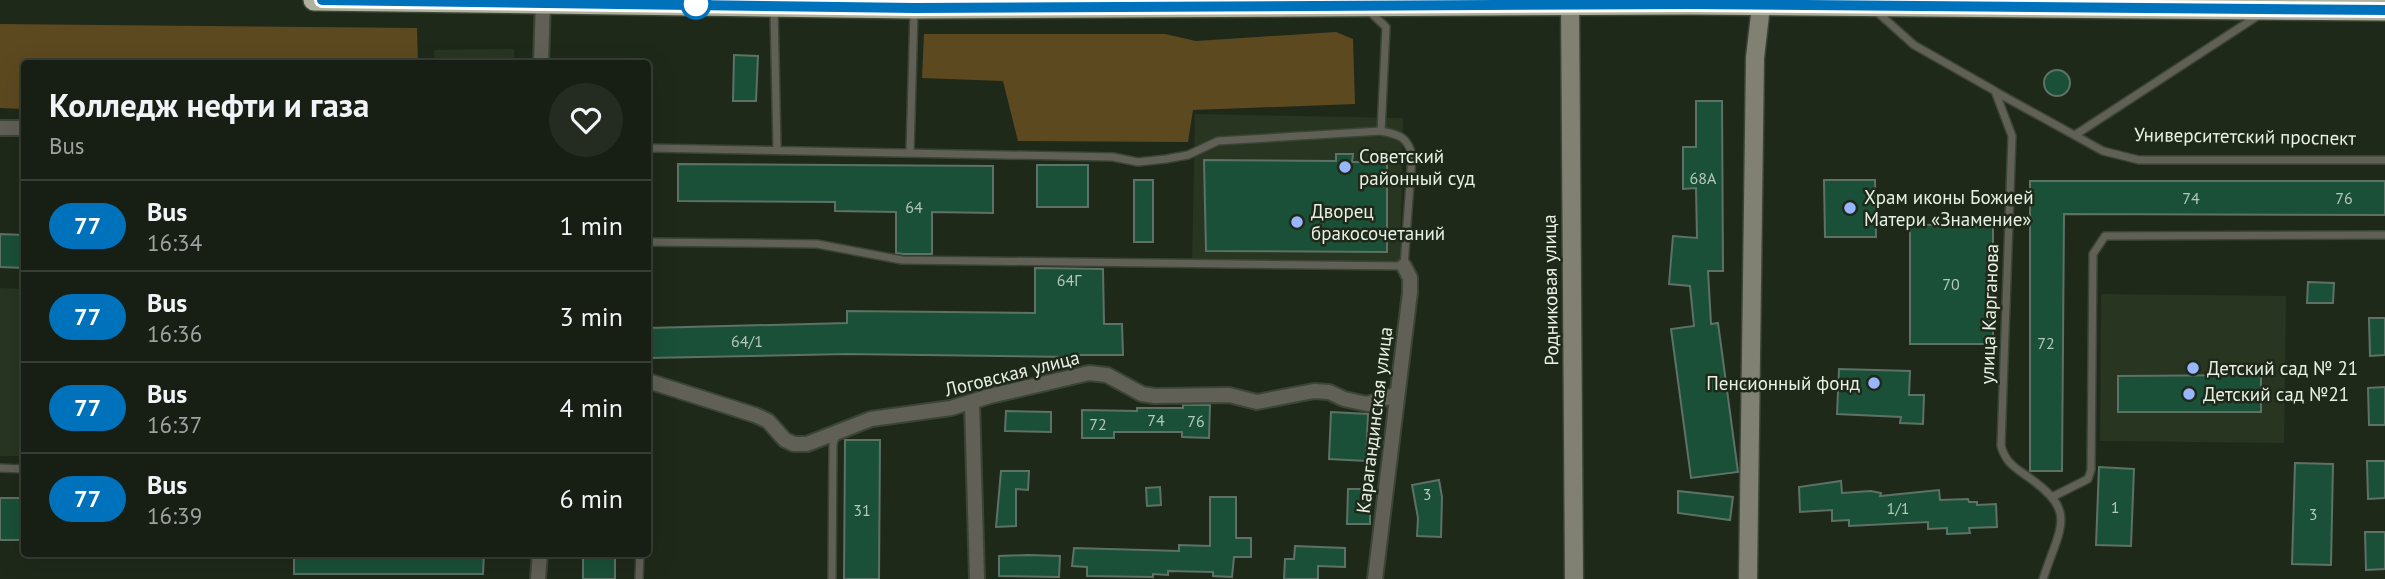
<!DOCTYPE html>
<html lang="en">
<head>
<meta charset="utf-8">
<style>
  :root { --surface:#171f14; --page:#242c22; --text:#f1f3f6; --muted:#9ea2a0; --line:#363d34 }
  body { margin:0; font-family:"PT Sans",sans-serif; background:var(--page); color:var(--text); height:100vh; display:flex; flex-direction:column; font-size:26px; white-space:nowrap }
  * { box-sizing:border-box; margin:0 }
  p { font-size:23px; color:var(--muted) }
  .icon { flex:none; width:38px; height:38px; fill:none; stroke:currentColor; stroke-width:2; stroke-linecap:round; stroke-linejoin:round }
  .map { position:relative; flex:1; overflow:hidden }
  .details { position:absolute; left:21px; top:60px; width:630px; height:497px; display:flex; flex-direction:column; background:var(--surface); border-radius:7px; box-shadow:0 7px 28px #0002,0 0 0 2px var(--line) }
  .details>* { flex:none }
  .badge { padding:0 14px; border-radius:23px; font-size:24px; line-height:46px }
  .map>.badge { position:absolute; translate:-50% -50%; box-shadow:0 0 0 4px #fff }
  .round { display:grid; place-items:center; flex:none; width:74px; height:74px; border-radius:37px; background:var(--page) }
  .summary { display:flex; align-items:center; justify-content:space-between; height:119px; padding:0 28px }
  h1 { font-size:33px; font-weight:700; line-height:52px }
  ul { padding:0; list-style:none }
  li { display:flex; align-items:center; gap:21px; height:91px; padding:0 28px; border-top:2px solid var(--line) }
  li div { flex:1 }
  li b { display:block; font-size:26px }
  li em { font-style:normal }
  li .badge { min-width:77px; font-weight:700; text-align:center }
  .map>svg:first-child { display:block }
  .built { fill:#283521 }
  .green { fill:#5d4920 }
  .building { fill:#1a5038; stroke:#5d7166; stroke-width:2 }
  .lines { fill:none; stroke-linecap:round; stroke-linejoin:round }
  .lane-casing { stroke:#3b4537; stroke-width:10 }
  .street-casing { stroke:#3b4537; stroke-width:18 }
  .secondary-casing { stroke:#3b4537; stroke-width:21 }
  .highway-casing { stroke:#3b4537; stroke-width:24 }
  .lane { stroke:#606057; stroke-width:7 }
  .street { stroke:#606057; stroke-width:14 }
  .secondary { stroke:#808173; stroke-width:18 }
  .highway { stroke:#b0b19c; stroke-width:21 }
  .line-casing { stroke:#fff; stroke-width:16 }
  .line { stroke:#0072bc; stroke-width:10 }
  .stop-dot { fill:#fff; stroke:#0072bc; stroke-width:3.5 }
  .poi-dot { fill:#97b6fd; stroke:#1f291a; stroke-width:2.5 }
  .labels { text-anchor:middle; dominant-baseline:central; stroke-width:5; stroke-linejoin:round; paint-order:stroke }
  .number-label { font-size:16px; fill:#b5c8ba }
  .street-label { font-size:19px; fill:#e9f0e6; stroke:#1f291a }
  .poi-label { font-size:19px; fill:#e9f0e6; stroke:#1f291a; text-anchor:start }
</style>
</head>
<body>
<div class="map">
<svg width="2385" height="579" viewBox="0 0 2385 579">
  <rect width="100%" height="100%" fill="#1f291a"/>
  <path class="built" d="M514 49V63H435L434 50Z
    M1195 114 1403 118 1400 268 1192 263Z
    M0 288 24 289V456H0Z
    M2101 294 2286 296 2284 443 2100 441Z"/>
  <path class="green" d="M0 24 417 28 418 63H24V109L0 108Z
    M1336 32 1353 39 1355 104 1193 110 1188 142 1018 141 1003 81 922 78 924 34H1165L1196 41Z"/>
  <path class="building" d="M734 55 758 56 756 101H733Z
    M2044 83a13 13 0 1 1 26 0a13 13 0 1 1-26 0Z
    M1696 101H1722L1723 271H1708L1711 324 1718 323 1738 472 1691 478 1671 329 1694 326 1690 286 1669 284 1673 236 1697 238 1696 188 1683 189V147H1696Z
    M1336 154H1353L1352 162H1387V252L1206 251 1204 160 1336 161Z
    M678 164 993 166V213L932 212V254H903L896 253V212L835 211V202L678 201Z
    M1037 165H1088V207H1037Z
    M1134 180H1153V242H1134Z
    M1824 180H1875L1876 237H1825Z
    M2030 181H2385V215L2064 214 2062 471H2030Z
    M1993 224V344H1910V225Z
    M0 234 24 235V268L0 267Z
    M1035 268 1103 269 1104 324H1122L1123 355H1070V357L847 354 648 358V328L847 323V311L1035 313Z
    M2308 282 2334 283 2333 303H2307Z
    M2369 318H2385V355L2370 356Z
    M1839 369 1910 371 1909 395H1924L1923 424 1900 423 1901 417 1837 414Z
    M2261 375V412H2118V376Z
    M2385 387V425H2369L2368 388Z
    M1183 405H1210L1209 438 1182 437V432H1114V438H1082V410L1137 411V408H1183Z
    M1006 411 1051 412V432L1005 431Z
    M1331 412 1368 414 1366 461 1329 459Z
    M845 440H880L879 579H844Z
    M2367 461H2385V498L2368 499Z
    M2295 463 2333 464 2331 565 2292 564Z
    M2099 467 2134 469 2131 546 2096 545Z
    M1001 471H1029L1028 490 1016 489V526L996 527Z
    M1439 480 1442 497 1441 537 1417 536 1418 518 1412 485Z
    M1841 481 1842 493 1871 491 1881 493 1880 496 1939 490 1940 500 1968 499 1969 502H1977V505L1996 504 1997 527 1969 528 1970 533 1947 534V528L1928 529V522L1849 526V520L1832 521V510L1800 512 1799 487Z
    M1160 487 1161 505 1147 506 1146 488Z
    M1348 489H1370V524H1347Z
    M1678 491 1733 497 1730 520 1678 513Z
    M1210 497H1236V538H1251V557H1234L1232 577 1213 576V572L1168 571V575L1153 574V577L1087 576V567L1072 566 1074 548 1179 551V545L1210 546Z
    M0 498H24V540H0Z
    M2365 532H2385V569L2366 570Z
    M1295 546 1345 548V567L1318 566V579H1284L1285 559H1294Z
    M294 553H484L483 574H294Z
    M583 553H615V579H583Z
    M1028 555 1060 556 1059 577 999 576V556Z"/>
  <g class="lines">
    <g class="lane-casing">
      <path id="lane" d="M774 9 777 149
        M1368 10 1386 27 1381 131
        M1876 11 1914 45 1995 91 2012 136 2001 446C2005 460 2012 466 2024 474 2079 511 2061 524 2043 579
        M1996 92 2103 151 2139 160H2385
        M2075 135 2259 15
        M648 148 1113 157 1138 162 1166 159 1188 155 1218 141 1381 131C1400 135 1408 137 1412 156L1404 266 902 260 817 244 648 242
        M910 151 914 12
        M0 468 24 469
        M2054 496 2088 479 2091 470 2093 254 2105 236 2385 235
        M639 579 640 553
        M832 579 833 444 837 432"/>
    </g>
    <g class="street-casing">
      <path id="street" d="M541 63 543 1
        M0 128H24
        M648 381 755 415 768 421 785 440 794 444H807L871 419 951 408 990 396 1089 373 1107 375 1142 394 1155 396 1229 395 1257 402 1314 391 1329 392 1344 399 1367 404 1395 395
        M972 403 977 579
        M538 579 540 553
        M1375 579 1410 292V278L1404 266"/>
    </g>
    <g class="secondary-casing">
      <path id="secondary" d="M1570 0 1574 579
        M1748 579 1755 58 1761 6"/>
    </g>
    <g class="highway-casing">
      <path id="highway" d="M314 0 915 8 1689 4 2385 10"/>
    </g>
    <use href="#lane" class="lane"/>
    <use href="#street" class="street"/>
    <use href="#secondary" class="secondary"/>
    <use href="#highway" class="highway"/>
  </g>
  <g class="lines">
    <g class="line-casing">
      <path id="line" d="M322 0 915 8 1689 4 2385 10"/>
    </g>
    <use href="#line" class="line"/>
  </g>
  <circle class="stop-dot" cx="696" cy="4" r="14"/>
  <g class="poi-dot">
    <circle cx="1345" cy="167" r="7"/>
    <circle cx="1850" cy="208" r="7"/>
    <circle cx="1297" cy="222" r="7"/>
    <circle cx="2193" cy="368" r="7"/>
    <circle cx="1874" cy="383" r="7"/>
    <circle cx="2189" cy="394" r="7"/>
  </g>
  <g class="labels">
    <g class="number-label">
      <text x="1703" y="178">68А</text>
      <text x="2191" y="198">74</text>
      <text x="2344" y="198">76</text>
      <text x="914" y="207">64</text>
      <text x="1069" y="280">64Г</text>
      <text x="1951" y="284">70</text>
      <text x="747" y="341">64/1</text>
      <text x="2046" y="343">72</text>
      <text x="1156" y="420">74</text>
      <text x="1196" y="421">76</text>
      <text x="1098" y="424">72</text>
      <text x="1427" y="494">3</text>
      <text x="2115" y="507">1</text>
      <text x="1898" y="508">1/1</text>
      <text x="862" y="510">31</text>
      <text x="2313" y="514">3</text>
    </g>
    <g class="street-label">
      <text transform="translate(2245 136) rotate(1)">Университетский проспект</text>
      <text transform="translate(1550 290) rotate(-91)">Родниковая улица</text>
      <text transform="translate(1989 314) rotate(-88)">улица Карганова</text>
      <text transform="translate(1012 373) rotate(-14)">Логовская улица</text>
      <text transform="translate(1374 420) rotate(-83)">Карагандинская улица</text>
    </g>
    <g class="poi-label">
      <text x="1359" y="156">Советский<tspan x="1359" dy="22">районный суд</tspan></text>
      <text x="1864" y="197">Храм иконы Божией<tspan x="1864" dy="22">Матери «Знамение»</tspan></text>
      <text x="1311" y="211">Дворец<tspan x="1311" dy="22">бракосочетаний</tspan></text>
      <text x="2207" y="368">Детский сад № 21</text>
      <text x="1860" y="383" text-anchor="end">Пенсионный фонд</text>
      <text x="2203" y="394">Детский сад №21</text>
    </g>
  </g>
</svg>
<section class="details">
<div class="summary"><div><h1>Колледж нефти и газа</h1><p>Bus</p></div><a class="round"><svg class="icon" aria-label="heart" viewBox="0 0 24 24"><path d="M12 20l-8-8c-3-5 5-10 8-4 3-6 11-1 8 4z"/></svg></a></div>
<ul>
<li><span class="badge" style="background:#0072bc;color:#fff">77</span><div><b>Bus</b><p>16:34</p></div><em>1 min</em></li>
<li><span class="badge" style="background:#0072bc;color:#fff">77</span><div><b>Bus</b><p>16:36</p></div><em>3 min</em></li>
<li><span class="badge" style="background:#0072bc;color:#fff">77</span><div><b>Bus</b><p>16:37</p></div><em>4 min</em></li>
<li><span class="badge" style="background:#0072bc;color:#fff">77</span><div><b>Bus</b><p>16:39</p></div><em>6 min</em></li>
</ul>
</section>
</div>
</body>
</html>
